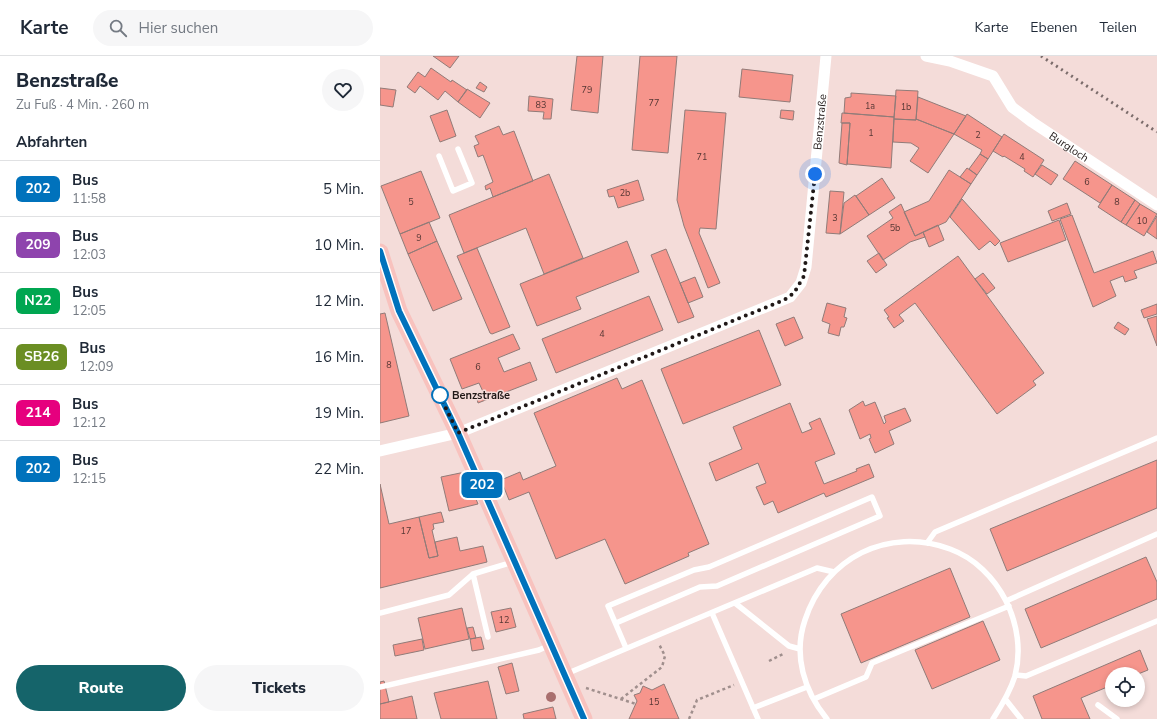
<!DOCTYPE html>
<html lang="de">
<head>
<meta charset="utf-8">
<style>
  :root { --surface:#fff; --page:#f6f6f7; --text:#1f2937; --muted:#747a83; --line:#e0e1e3; --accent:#15646a }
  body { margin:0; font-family:"Nunito Sans",sans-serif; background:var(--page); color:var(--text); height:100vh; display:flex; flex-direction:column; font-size:15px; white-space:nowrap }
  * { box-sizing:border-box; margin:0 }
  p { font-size:13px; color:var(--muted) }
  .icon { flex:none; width:22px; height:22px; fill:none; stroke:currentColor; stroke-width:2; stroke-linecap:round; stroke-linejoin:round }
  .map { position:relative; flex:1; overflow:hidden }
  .drawer { display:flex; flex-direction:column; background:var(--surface); width:380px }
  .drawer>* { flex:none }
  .badge { padding:0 8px; border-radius:6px; font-size:14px; line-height:26px }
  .tools { position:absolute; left:725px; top:611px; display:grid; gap:8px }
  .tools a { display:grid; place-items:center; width:40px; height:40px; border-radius:50%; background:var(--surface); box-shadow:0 2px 6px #0003; font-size:20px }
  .you { position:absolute; width:20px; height:20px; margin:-10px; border:3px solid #fff; border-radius:50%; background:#1a73e8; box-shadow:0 0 0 6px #1a73e833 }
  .map>.badge { position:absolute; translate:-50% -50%; box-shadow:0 0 0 2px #fff }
  h2 { padding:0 16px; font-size:15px; line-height:36px }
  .round { display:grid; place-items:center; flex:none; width:42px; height:42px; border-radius:21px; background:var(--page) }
  .summary { display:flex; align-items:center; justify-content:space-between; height:68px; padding:0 16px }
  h1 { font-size:19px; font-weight:800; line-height:30px }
  .button { display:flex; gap:8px; margin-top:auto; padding:8px 16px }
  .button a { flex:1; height:46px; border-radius:24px; background:var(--accent); color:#fff; font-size:16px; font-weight:800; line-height:46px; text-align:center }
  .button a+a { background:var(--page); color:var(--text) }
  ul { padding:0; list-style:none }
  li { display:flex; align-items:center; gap:12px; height:56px; padding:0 16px; border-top:1px solid var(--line) }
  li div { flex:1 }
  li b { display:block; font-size:15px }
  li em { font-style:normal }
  li .badge { min-width:44px; font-weight:700; text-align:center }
  header { display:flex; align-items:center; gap:24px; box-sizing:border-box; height:56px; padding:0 20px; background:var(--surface); border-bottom:1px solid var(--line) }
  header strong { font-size:19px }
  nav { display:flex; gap:22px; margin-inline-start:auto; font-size:14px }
  .search { width:280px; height:36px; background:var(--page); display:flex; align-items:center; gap:10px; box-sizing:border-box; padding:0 14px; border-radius:22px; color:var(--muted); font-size:15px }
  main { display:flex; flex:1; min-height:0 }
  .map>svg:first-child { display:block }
  .building { fill:#f6958c; stroke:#917b78 }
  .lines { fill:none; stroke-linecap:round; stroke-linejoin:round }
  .path { stroke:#a08f8d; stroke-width:2.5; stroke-dasharray:3 3; stroke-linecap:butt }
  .service { stroke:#fff; stroke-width:5.5 }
  .minor { stroke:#fff; stroke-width:11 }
  .primary { stroke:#f8c2be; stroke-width:17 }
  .rail { stroke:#7a6b6a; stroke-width:3; stroke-dasharray:2 4; stroke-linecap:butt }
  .tree { fill:#a96f6e }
  .line-casing { stroke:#fff; stroke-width:9 }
  .line { stroke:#0072bc; stroke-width:6 }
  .walk { stroke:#201817; stroke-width:4; stroke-dasharray:0 7.2 }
  .stop-dot { fill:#fff; stroke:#0072bc; stroke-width:2 }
  .labels { text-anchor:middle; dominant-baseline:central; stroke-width:3; stroke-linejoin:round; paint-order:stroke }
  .number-label { font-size:9px; fill:#563734 }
  .street-label { font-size:11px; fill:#201817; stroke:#f4dcd9 }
  .stop-label { font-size:11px; font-weight:bold; fill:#201817; stroke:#f4dcd9; text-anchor:start }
</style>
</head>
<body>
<header>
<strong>Karte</strong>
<div class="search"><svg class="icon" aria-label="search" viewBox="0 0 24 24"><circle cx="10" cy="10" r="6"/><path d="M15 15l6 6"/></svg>Hier suchen</div>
<nav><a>Karte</a><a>Ebenen</a><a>Teilen</a></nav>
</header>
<main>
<section class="drawer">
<div class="summary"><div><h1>Benzstraße</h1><p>Zu Fuß · 4 Min. · 260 m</p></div><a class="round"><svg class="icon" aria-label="heart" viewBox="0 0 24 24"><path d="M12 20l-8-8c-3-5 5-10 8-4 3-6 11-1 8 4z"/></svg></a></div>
<h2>Abfahrten</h2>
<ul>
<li><span class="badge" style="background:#0072bc;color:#fff">202</span><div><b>Bus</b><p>11:58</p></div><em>5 Min.</em></li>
<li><span class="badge" style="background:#8e44ad;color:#fff">209</span><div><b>Bus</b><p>12:03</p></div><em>10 Min.</em></li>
<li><span class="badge" style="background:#00a651;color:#fff">N22</span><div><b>Bus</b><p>12:05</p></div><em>12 Min.</em></li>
<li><span class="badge" style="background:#6b8e23;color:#fff">SB26</span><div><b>Bus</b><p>12:09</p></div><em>16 Min.</em></li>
<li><span class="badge" style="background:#e6007e;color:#fff">214</span><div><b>Bus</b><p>12:12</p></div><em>19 Min.</em></li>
<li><span class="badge" style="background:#0072bc;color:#fff">202</span><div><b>Bus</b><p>12:15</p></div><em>22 Min.</em></li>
</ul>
<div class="button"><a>Route</a><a>Tickets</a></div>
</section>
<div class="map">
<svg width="777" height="663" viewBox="0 0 777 663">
  <rect width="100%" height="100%" fill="#f4dcd9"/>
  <path class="building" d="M53 0H79L70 12Z
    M197 0H223L218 57 191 54Z
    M260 0H297L288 97 252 94Z
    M51 12 71 26 72 24 87 34 78 46 65 35 58 44 40 30 35 37 27 31 38 16 45 21Z
    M362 13 413 19 410 46 359 41Z
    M100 26 107 31 104 36 96 32Z
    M0 32 16 34 13 51 0 49Z
    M87 33 110 47 100 62 78 46Z
    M516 34 538 35 536 64 514 63Z
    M471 37 516 40 514 61 464 57 465 42 471 41Z
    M149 40 173 43 171 63H163L164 56 148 55Z
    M538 41 586 60 574 78 536 63Z
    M67 54 76 80 60 86 50 60Z
    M305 54 346 57 336 173 320 172 319 177 340 227 328 232 304 170 297 144Z
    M401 54 414 55 413 64 400 62Z
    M462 57 514 61 511 112 467 108 470 67H461Z
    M587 58 622 81 608 103 600 98 602 94 574 78Z
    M514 63 536 64V63L574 78 548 117 530 105 539 92 531 87 513 86Z
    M462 67H470L467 109 459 107Z
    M119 70 123 79 134 75 153 125 113 141 110 132 106 134 105 130 113 126 103 99 98 101 94 90 99 88 95 80Z
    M624 78 664 104 653 121 644 115 645 113 624 100 623 101 613 95Z
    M600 98 608 103 597 119 589 113Z
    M695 105 732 129 720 147 683 123Z
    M662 109 678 119 671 129 655 118Z
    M587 112 597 119 591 128 580 121Z
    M569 114 591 128 566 166 535 180 524 156 549 145Z
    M41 115 60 162 20 178 1 130Z
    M169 118 203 202 164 218 146 172 84 197 69 159Z
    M502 122 515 142 489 159 476 140Z
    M258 124 264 144 238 152 234 140 229 141 227 134Z
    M732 129 755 144 741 166 718 151Z
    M450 135 464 136 460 178 446 177Z
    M475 139 489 159 460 178 464 147Z
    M582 143 620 185 615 190 610 185 599 194 570 161Z
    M755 144 760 148 746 169 741 166Z
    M687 147 691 158 672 165 668 155Z
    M521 148 535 180 543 176 545 181 530 186 503 204 487 180 513 162 509 156Z
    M760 148 777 158 764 180 746 169Z
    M692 159 714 217 773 195 777 207 754 215 757 222 745 226 743 220 730 225 736 240 713 251 680 163Z
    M777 160V183L767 176Z
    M679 164 686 184 628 206 620 187Z
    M49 166 57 185 28 198 20 178Z
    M558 169 564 184 549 191 543 176Z
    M57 185 82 243 53 255 28 198Z
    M247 185 259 216 196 241 201 253 157 270 140 228Z
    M97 192 130 271 112 278 110 277 77 200Z
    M286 193 314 261 298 267 271 199Z
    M499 197 507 209 496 217 487 205Z
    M578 200 664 317 653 325 656 329 617 358 535 247 519 259 524 265 514 272 507 262 509 261 504 254Z
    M603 217 615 232 607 238 595 223Z
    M315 221 323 241 308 247 300 227Z
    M269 240 283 274 176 317 162 283Z
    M447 247 466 252 464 261 467 262 464 271H461L459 280 448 277 450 268 442 265Z
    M777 248V258L764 262 761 254Z
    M5 257 29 360 0 367V258Z
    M777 260V290L767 263Z
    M414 261 423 282 405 290 396 268Z
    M738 266 749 273 745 279 734 272Z
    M379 274 401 329 303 368 281 313Z
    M133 278 140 293 118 302 124 316 150 306 157 324 98 347 97 343 105 340 99 327 82 333 70 303Z
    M237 322 242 333 262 324 329 488 308 497 309 500 245 528 225 483 176 503 149 436 129 444 121 424 140 416 143 424 176 410 154 357Z
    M483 345 485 350 495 346 504 368 506 366 504 360 525 352 531 365 509 375 514 388 495 397 489 383 491 382 490 378 480 383 469 354Z
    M410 347 422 377 432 373 429 367 440 362 455 398 435 406 444 428 477 415 476 413 489 408 494 421 446 441 444 437 398 457 393 445 384 449 376 431 386 427 378 407 336 425 329 407 362 393 353 371Z
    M777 404V452L627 515 610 473Z
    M85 416 98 448 69 455 61 421Z
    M0 428 9 468 39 461 49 502 58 500 55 486 77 481 80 495 103 490 107 506 0 532Z
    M61 456 64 466 53 468 54 473 52 474 58 500 49 502 39 461Z
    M766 501 777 526V543L661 592 645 553Z
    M570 512 590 561 481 607 461 558Z
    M82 552 89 583 45 593 38 562Z
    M131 552 136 571 116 576 111 556Z
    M603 565 620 604 552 633 535 594Z
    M93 571 96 582 90 583 87 572Z
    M101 581 104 593 92 595 90 583Z
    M42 583 44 594 15 600 13 589Z
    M760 594 768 614 758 618H732V629L701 642 710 663H662L653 640Z
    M132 607 139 635 126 638 118 611Z
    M4 625 9 646 0 648V626Z
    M108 625 117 663H61L54 637Z
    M284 628 299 663H249L257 645 254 639 260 637 263 630 272 634Z
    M32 640 37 663H0V648Z
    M173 651 176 663H144L143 658Z"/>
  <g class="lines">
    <path class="path" d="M389 605 405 597
      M206 632 256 648
      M241 643 282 611 285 600 279 588
      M309 663 317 644 354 629"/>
    <path class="service" d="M59 100 73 135 92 127 78 93
      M547 487 555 476 777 382
      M93 518 108 581
      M626 545 777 478
      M355 547 409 590 420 593
      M0 557 69 539 93 518 133 506
      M332 557 378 663
      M236 567 320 531 337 530 500 460 492 441 329 511 314 514 228 550 246 592
      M186 618 437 512 454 516
      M635 619 646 620 777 565
      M0 631 159 594 170 589
      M434 643 486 621 492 607 629 550
      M626 644 641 663
      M718 649 737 663
      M373 652 427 631
      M447 663C424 635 413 599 425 564 445 502 508 470 570 493 619 511 648 570 635 620 630 636 622 649 613 663"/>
    <g class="minor">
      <path id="s1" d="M546 0 570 5 613 20 632 51 652 66 777 149"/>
      <path id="s2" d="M0 395 78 377 410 241 421 227 426 211 446 0"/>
    </g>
    <path class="primary" d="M0 196 19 255 78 377 204 663"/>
    <path class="rail" d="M661 0 777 76"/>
  </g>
  <circle class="tree" cx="171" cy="641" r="5"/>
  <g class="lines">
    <g class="line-casing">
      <path id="line" d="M0 195 19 255 78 377 204 663"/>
    </g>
    <use href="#line" class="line"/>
    <path class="walk" d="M60 339 58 336 78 377 404 244 414 237 424 220 435 118"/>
  </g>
  <circle class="stop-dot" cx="60" cy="339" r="8"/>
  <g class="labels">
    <g class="number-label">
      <text x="207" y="34">79</text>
      <text x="274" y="47">77</text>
      <text x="161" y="49">83</text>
      <text x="490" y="50">1a</text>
      <text x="526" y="51">1b</text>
      <text x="491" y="77">1</text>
      <text x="598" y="79">2</text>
      <text x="322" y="101">71</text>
      <text x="642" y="101">4</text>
      <text x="707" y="126">6</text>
      <text x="245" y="137">2b</text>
      <text x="31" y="146">5</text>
      <text x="737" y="146">8</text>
      <text x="455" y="162">3</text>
      <text x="762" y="165">10</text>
      <text x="515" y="172">5b</text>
      <text x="39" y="182">9</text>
      <text x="222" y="278">4</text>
      <text x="9" y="309">8</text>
      <text x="98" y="311">6</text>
      <text x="26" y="475">17</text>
      <text x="124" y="564">12</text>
      <text x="274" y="646">15</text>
    </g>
    <g class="street-label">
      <text stroke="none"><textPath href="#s2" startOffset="619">Benzstraße</textPath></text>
      <text stroke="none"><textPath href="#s1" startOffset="176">Burgloch</textPath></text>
    </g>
    <g class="stop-label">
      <text x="72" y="339">Benzstraße</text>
    </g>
  </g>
</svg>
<div class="tools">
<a><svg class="icon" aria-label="locate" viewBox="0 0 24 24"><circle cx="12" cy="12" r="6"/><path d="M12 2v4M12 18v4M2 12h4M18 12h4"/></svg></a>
</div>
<div class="you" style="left:435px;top:118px"></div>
<b class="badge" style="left:102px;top:429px;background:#0072bc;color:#fff">202</b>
</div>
</main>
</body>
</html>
